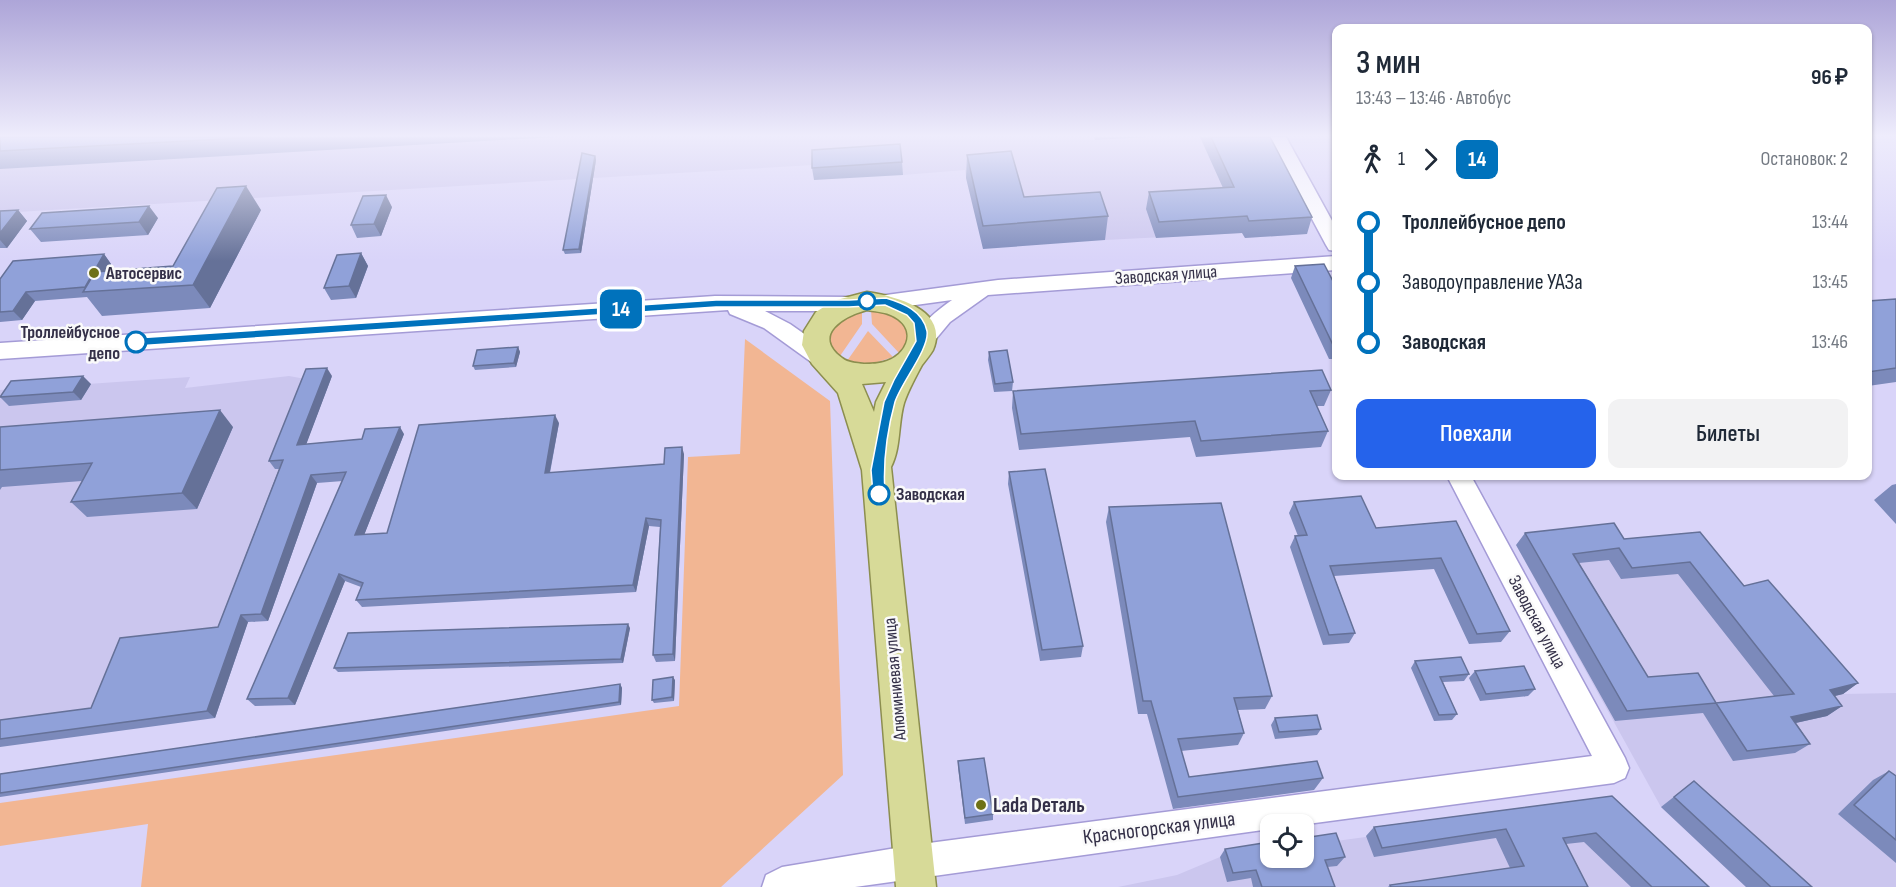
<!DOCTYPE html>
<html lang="ru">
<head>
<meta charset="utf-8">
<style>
  :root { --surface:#fff; --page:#f2f2f3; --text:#1f2937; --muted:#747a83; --accent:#2563eb }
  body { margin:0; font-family:"Sofia Sans Condensed",sans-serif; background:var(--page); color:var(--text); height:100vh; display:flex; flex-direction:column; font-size:22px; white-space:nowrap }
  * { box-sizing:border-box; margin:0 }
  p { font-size:20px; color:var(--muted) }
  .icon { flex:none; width:33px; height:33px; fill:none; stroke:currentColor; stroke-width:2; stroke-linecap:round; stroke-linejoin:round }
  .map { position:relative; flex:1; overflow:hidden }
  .details { position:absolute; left:1332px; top:24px; width:540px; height:456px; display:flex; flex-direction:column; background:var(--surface); border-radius:12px; box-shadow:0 2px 4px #0004 }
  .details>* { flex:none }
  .badge { padding:0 12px; border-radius:9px; font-size:21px; line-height:39px }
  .buttons { position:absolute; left:1260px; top:814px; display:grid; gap:12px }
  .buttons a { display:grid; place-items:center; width:54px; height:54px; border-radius:12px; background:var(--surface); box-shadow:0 2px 4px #0004; font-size:30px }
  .map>.badge { position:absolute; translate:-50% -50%; box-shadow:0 0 0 3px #fff }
  .legs { display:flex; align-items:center; gap:9px; height:66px; padding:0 24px; font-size:20px }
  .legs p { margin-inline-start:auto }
  .headline { display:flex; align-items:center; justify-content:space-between; height:102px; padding:0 24px }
  h1 { font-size:33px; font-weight:600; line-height:45px }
  .primary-button { display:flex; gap:12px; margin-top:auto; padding:12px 24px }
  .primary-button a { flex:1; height:69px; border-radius:12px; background:var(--accent); color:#fff; font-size:24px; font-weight:600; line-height:69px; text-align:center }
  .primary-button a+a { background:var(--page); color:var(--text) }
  ul { padding:0 24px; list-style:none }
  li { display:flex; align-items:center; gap:21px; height:60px; font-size:22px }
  li i { display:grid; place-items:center; width:9px; height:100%; margin:0 8px; background:currentColor }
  li i::after { content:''; width:15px; height:15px; margin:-8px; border:4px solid; border-radius:50%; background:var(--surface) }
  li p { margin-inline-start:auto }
  li:first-child i { background:linear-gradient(#0000 50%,currentColor 0) }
  li:last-child i { background:linear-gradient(currentColor 50%,#0000 0) }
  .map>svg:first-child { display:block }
  .built { fill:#cbc6ee }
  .green { fill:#f2b693 }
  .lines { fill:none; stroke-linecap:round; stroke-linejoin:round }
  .minor-casing { stroke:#a49bd6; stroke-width:3 }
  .major-casing { stroke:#8c8e4f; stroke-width:3 }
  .minor { fill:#fff; fill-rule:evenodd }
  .major { fill:#d7da98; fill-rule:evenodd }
  .wall { fill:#7c8abb; fill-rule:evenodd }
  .shaded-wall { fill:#657198 }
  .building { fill:#90a1d9; stroke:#657198; stroke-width:1.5; fill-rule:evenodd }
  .line-1 { fill:#0072bc; stroke:#fff; stroke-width:1.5 }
  .poi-dot { fill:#6e7116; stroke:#fafafa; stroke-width:2 }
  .stop-1-dot { fill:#fff; stroke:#0072bc; stroke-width:3 }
  .labels { text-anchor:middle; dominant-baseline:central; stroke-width:5; stroke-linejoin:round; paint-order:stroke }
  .poi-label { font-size:18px; font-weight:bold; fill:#343048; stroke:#fafafa; text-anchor:start }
  .street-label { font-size:18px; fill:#343048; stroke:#fafafa }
  .stop-label { font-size:18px; font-weight:bold; fill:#343048; stroke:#fafafa; text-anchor:end }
  .near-poi-label { font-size:21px; font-weight:bold; fill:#343048; stroke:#fafafa; text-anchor:start }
  .near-street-label { font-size:21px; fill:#343048; stroke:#fafafa }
</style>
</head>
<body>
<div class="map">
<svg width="1896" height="887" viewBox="0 0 1896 887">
  <rect width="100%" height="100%" fill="#d9d4f9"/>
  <path class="built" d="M0 137H1255L1307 234 1245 238 1242 233 1105 240 1096 215 1022 221 1010 175 966 178 965 170 903 175 813 165 0 213Z
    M289 376 311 380 289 468 201 701 0 728V390L190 377 185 388Z
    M1689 544 1843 694 1896 693V887H1746L1661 807 1516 545 1614 551Z
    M1600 805 1686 887H1118L1177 875 1220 857 1304 858 1329 842Z"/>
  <path class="green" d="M871 310C894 315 923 327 899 353L872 324Z
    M862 311V324L840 356C826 346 827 327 842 318 848 315 856 313 862 311Z
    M868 331 893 357 872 364 847 361Z
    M745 339 830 401 843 775 721 887H141L148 824 0 846V803L679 706 688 457 740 454Z"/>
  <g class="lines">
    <g class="minor-casing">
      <path id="minor" d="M1268 137H1286L1336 228V251L1329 250 1326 245Z
        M1336 256V270L988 295 950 322 930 346 922 349 914 346 911 341C921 324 936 311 952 300L886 309 878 307 875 302 878 297 886 295 998 280Z
        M715 296 849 297 857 299 860 304 857 309 849 311H765L790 324 830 352 833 358 830 364 822 366 814 364 764 328 730 314 728 310 0 359V343Z
        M1447 476H1471L1625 758 1629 768 1625 778 1614 783 1300 825H1270V829L855 887H762L766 875 782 867 914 845 1592 756Z"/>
    </g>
    <g class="major-casing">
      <path id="major" d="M867 292C894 296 950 309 933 350 930 355 926 360 922 365 916 376 908 391 904 403 898 423 901 448 891 467L936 887H896L862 470 838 393 812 364 802 345 804 331 816 312 833 301ZM867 310C878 312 889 312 898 319 917 333 905 355 887 361 879 364 871 364 864 364 856 363 848 363 842 358 811 335 844 316 867 310ZM886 382 876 402 874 412 862 384Z"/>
    </g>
    <use href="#minor" class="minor"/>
    <use href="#major" class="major"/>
  </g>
  <path class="wall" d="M0 137H555L0 169Z
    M1094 137H1147L1095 140Z
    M1200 137H1270L1312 217 1307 234 1245 238 1242 233 1156 238 1146 209 1149 192 1223 188Z
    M967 155 1024 197 1108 216 1105 240 983 249 966 178Z
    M595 156 596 160 581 253 565 254 563 250Z
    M902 162 903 175 814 180 812 168Z
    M392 207 381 236 357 238 351 225Z
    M18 210 27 221 7 248H0V211Z
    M261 210 210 308 102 316 87 297 35 301 22 320 0 322V279L104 254 111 264 107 271 173 266Z
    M158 218 148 235 41 242 30 229Z
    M361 253 368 266 356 298 331 300 324 288Z
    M1295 266 1336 287V359H1329L1291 278Z
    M1896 299V382L1868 386V301Z
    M518 347 520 352 516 367 475 370 473 366Z
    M989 352 1013 382 1012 391 994 392 988 360Z
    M332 376 306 444 362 439 404 434 364 535 387 533 559 423 550 473 664 464 684 454 675 661 656 662 653 655 660 527 649 526 636 592 362 607 356 600 361 587 345 581 295 705 255 706 247 699 343 481 317 483 268 621 248 622 215 718 0 747V720L91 708 218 627 279 469H275L269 461Z
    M91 384 81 400 9 406 0 397Z
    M1331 390 1324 406H1317L1328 431 1321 447 1196 457 1190 437 1019 450 1012 408 1013 391Z
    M0 427H233L197 509 87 517 71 502 82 481 2 487 0 490Z
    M1009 472 1083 646 1081 657 1040 661 1008 484Z
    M1896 484V524L1874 500 1892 485Z
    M1294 502 1376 528 1456 521 1510 631 1501 642 1469 644 1434 569 1334 576 1355 633 1349 643 1323 645 1290 547 1295 536H1298L1289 513Z
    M1109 507 1272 696 1265 709 1238 710 1244 733 1238 745 1181 751 1189 777 1323 778 1314 790 1173 809 1147 714H1138L1106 522Z
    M1700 532 1744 586 1858 683 1843 694 1834 696 1842 706 1827 716 1796 723 1810 744 1795 753 1733 761 1703 713 1615 721 1516 545 1525 533 1624 539ZM1609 560 1621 579 1678 574 1774 696 1716 703 1648 677 1579 563Z
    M630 628 623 663 338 672 334 668Z
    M1415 661 1469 674 1464 681 1443 682 1457 714 1452 720 1434 721 1411 668Z
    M1475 671 1535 689 1528 696 1480 701 1469 678Z
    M675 680 674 701 654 703 652 700Z
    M620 684 622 688 621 705 0 797V774Z
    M1275 718 1321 729 1317 735 1275 739 1271 725Z
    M958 761 993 814V820L965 824 958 767Z
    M1889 771 1896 776V863L1838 814 1873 780Z
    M1694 781 1812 887H1746L1661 807Z
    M1612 796 1709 887H1631L1584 842 1566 844 1588 887H1388L1390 885 1510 868 1496 838 1374 857 1366 836 1374 827Z
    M1225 849 1345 857 1337 866 1327 867 1335 887H1253L1251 878 1227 882 1220 857Z"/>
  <path class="shaded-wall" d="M595 156 596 160 581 253 579 249Z
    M246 186 261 210 210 308 193 285Z
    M386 195 392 207 381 236 374 224Z
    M149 206 158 218 148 235 139 222Z
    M18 210 27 221 7 248 0 240V233Z
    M361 253 368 266 356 298 349 286Z
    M104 254 111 264 96 291 89 292 85 287Z
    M26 292 35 301 22 320 13 311Z
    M518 347 520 352 516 367 514 363Z
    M327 368 332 376 303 453 297 445Z
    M83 376 91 384 81 400 73 392Z
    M220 410 233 427 197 509 182 493Z
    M555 415 559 423 548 481 545 473Z
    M400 427 404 434 361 543 355 535Z
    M682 447 684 454 675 661 673 654Z
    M311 475 317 483 268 621 261 614Z
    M646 518 649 526 636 592 633 585Z
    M339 574 345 581 295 705 288 698Z
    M241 615 248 622 215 718 207 711Z
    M628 624 630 628 623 663 621 659Z
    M673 677 675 680 674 701 672 697Z
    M1858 683 1843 694 1815 701 1830 690Z
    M620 684 622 688 621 705 619 702Z
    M1842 706 1827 716 1777 727 1791 717Z"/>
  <path class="building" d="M0 137H262L0 151Z
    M1211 137H1270L1312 217 1249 221 1247 216 1159 222 1149 192 1234 187Z
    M900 144 902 162 812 168V150Z
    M1011 151 1024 197 1100 192 1108 216 983 226 967 155Z
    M582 153 595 156 579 249 563 250Z
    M246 186 193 285 83 292 95 272 173 266 217 188Z
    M386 195 374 224 351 225 363 196Z
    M149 206 139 222 30 229 42 213Z
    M18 210 0 233V211Z
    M361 253 349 286 324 288 337 255Z
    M104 254 85 287 26 292 13 311 0 312V279L13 261Z
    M1324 264 1336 287V347H1334L1295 266Z
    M1896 299V368L1868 372V301Z
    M518 347 514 363 473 366 477 350Z
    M1007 350 1013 382 995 384 989 352Z
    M327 368 297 445 362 439 365 429 400 427 355 535 387 533 419 425 555 415 545 473 664 464 665 448 682 447 673 654 653 655 661 520 646 518 633 585 356 600 363 583 339 574 288 698 247 699 346 472 311 475 261 614 241 615 207 711 0 739V720L91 708 120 638 218 627 283 460 269 461 306 369Z
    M1322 370 1331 390 1310 391 1328 431 1201 441 1195 421 1021 434 1013 391Z
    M83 376 73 392 0 397 11 381Z
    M220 410 182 493 71 502 92 463 0 470V427Z
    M1045 469 1083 646 1042 650 1009 472Z
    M1361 496 1376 528 1456 521 1510 631 1477 634 1441 558 1330 566 1355 633 1329 635 1295 536 1307 535 1294 502Z
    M1221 503 1272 696 1234 698 1244 733 1178 739 1189 777 1317 761 1323 778 1178 797 1151 701H1143L1109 507Z
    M1614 523 1624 539 1700 532 1744 586 1768 580 1858 683 1830 690 1842 706 1791 717 1810 744 1747 751 1716 703 1627 711 1525 533ZM1619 548 1632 568 1690 562 1794 694 1716 703 1698 673 1648 677 1573 554Z
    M628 624 621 659 334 668 348 633Z
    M1461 657 1469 674 1440 677 1457 714 1439 715 1415 661Z
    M1524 666 1535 689 1486 694 1475 671Z
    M673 677 672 697 652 700 653 680Z
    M620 684 619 702 0 793V774Z
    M1317 715 1321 729 1279 732 1275 718Z
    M984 758 993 814 965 818 958 761Z
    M1889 771 1896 776V840L1854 805Z
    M1694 781 1812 887H1771L1674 797Z
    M1612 796 1709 887H1652L1596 833 1563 838 1588 887H1391L1390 885 1524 866 1506 829 1382 848 1374 827Z
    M1336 833 1345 857 1325 860 1335 887H1262L1256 870 1233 873 1225 849 1270 842V858H1304V838Z"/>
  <linearGradient id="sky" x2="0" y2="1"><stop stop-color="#ada5d8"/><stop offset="0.52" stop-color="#eeecfc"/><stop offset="1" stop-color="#eeecfc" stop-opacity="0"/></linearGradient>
  <rect width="1896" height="261" fill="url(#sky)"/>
  <path class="line-1" d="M886 298C903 303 923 311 927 331 930 348 901 383 895 402 887 431 883 464 885 494L879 499 873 494 871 470 884 402 894 380 916 341 914 323 907 315 885 305 849 307H716L136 346 131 342 136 338 716 300H849Z"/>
  <g class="poi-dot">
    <circle cx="94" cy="273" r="6"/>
    <circle cx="981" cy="805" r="6"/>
  </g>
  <g class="stop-1-dot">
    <circle cx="867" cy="301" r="8"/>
    <circle cx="136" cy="342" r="10"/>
    <circle cx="879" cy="494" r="10"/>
  </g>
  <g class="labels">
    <g class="poi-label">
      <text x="106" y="273">Автосервис</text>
    </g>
    <g class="street-label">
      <text transform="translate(1166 275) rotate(-4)">Заводская улица</text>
      <text transform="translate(1537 622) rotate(62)">Заводская улица</text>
      <text transform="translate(895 679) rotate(-95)">Алюминиевая улица</text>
    </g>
    <g class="stop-label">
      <text x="120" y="332">Троллейбусное<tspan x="120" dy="21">депо</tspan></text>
      <text x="896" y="494" text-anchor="start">Заводская</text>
    </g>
    <g class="near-poi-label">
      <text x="993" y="805">Lada Dеталь</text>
    </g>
    <g class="near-street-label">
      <text transform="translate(1159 828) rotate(-7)">Красногорская улица</text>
    </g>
  </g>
</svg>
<div class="buttons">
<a><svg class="icon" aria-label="locate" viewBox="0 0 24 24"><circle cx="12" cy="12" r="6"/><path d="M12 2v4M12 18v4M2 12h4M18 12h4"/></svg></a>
</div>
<b class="badge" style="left:621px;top:309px;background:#0072bc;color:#fff">14</b>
<section class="details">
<div class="headline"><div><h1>3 мин</h1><p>13:43 – 13:46 · Автобус</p></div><b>96 ₽</b></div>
<div class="legs"><svg class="icon" aria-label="walk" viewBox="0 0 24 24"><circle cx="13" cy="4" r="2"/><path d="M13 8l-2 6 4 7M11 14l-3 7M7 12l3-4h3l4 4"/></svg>1<svg class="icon" aria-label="forward" viewBox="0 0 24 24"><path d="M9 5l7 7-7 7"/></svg><b class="badge" style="background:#0072bc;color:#fff">14</b><p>Остановок: 2</p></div>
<ul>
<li><i style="color:#0072bc"></i><b>Троллейбусное депо</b><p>13:44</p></li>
<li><i style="color:#0072bc"></i><span>Заводоуправление УАЗа</span><p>13:45</p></li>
<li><i style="color:#0072bc"></i><b>Заводская</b><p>13:46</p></li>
</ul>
<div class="primary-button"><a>Поехали</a><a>Билеты</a></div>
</section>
</div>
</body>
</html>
